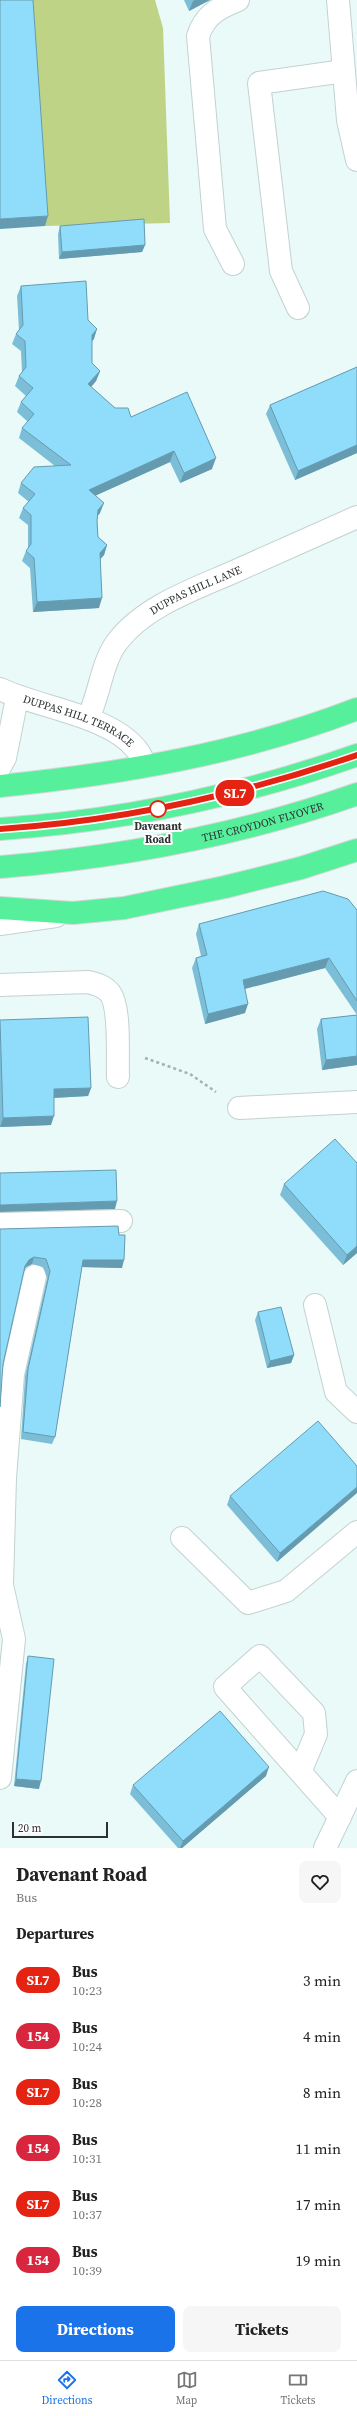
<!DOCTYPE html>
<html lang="en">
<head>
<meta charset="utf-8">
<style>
  :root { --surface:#fff; --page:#f6f6f6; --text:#222; --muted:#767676; --line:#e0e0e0; --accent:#1a73e8 }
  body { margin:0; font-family:"Source Serif 4",serif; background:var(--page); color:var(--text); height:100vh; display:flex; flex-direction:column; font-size:15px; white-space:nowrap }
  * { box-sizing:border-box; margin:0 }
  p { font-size:13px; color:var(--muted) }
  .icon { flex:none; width:22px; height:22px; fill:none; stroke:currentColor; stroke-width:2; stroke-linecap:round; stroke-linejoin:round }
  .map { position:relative; height:1848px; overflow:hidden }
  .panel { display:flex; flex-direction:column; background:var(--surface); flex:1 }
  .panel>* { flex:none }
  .badge { padding:0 8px; border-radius:13px; font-size:14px; line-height:26px }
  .scale { position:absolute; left:12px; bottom:10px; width:96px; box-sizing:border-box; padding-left:4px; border:2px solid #2c3231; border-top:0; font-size:11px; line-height:14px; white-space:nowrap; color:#2c3231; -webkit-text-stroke:3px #fff; paint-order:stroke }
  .map>.badge { position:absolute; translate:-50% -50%; box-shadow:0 0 0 2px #fff }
  h2 { padding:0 16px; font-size:15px; line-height:36px }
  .round { display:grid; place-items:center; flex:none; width:42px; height:42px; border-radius:8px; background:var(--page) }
  .summary { display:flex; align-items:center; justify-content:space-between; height:68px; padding:0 16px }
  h1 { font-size:19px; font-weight:700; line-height:30px }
  .action { display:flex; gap:8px; margin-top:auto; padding:8px 16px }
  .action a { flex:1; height:46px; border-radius:8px; background:var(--accent); color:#fff; font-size:16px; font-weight:700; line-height:46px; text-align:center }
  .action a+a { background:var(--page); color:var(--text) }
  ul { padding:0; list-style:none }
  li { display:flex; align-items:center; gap:12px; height:56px; padding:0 16px }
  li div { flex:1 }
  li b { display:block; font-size:15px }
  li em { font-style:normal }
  li .badge { min-width:44px; font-weight:700; text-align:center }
  .tab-bar { display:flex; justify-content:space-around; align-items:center; height:56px; border-top:1px solid var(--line); background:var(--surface); font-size:11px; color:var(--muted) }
  .tab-bar a { display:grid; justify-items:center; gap:2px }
  .tab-bar .active { color:var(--accent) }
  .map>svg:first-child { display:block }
  .green { fill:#bed385 }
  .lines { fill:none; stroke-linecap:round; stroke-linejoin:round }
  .minor-casing { stroke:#c2d2d0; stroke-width:24 }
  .highway-casing { stroke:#d5d6d6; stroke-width:24 }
  .path { stroke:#a4b1b0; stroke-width:2.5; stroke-dasharray:3 3; stroke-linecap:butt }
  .minor { stroke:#fff; stroke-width:22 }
  .highway { stroke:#56ef9b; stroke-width:22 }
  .wall { fill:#7cbed8 }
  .shaded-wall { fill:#659bb0 }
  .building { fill:#90ddfb; stroke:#659bb0 }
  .line-casing { stroke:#fff; stroke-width:9 }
  .line { stroke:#e42313; stroke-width:6 }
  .stop-dot { fill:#fff; stroke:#e42313; stroke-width:2 }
  .labels { text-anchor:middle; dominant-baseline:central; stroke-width:4; stroke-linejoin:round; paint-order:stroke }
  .street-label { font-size:11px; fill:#2c3231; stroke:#fff }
  .stop-label { font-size:11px; font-weight:bold; fill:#2c3231; stroke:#fff }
</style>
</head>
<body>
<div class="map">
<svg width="357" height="1848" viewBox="0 0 357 1848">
  <rect width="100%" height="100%" fill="#e9faf8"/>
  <path class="green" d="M28 0H155L163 28 170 223 45 226Z"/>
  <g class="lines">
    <g class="minor-casing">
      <g id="minor">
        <path d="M338 0 348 120 357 160"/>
        <path d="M233 264 215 229 198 36C205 15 218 8 238 0"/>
        <path d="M298 308 281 271 259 83 344 71"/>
        <path id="s1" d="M0 689C39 708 110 715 137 750 141 754 143 761 145 766"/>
        <path id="s2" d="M88 718C100 694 101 664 117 642 145 605 198 588 238 570 278 552 317 535 357 517"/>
        <path d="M0 767 5 758 17 698"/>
        <path d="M0 924 56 916"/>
        <path d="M0 985 88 982C97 984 104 986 110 993 121 1008 117 1057 118 1077"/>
        <path d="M239 1108 357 1102"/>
        <path d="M0 1224 121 1221"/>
        <path d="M315 1305 336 1392 357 1412"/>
        <path d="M182 1538 248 1603 286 1591 357 1532"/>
        <path d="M301 1770 316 1734 314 1713 260 1656 225 1687 340 1817"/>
        <path d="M0 1778 14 1639 2 1585 5 1478 13 1374 35 1276"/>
        <path d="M325 1848 357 1781"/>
      </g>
    </g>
    <g class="highway-casing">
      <g id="highway">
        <path d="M0 786C121 774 243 753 357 709"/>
        <path d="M0 829C122 821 241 796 357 755"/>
        <path id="s3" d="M0 867C123 857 241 835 357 794"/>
        <path d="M0 908 73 913 124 908 225 887 301 868 357 850"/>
      </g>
    </g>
    <path class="path" d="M145 1058 190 1074 216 1092"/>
    <use href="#minor" class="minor"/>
    <use href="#highway" class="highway"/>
  </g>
  <path class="wall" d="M184 0H210L189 11Z
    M60 226 145 245 142 252 59 259 58 234Z
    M21 286 88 320 94 339 92 341V363L100 371 96 381 91 387 115 408 131 417 212 469 180 483 170 462 96 495 100 513 97 516 98 537 107 545 104 555 100 559 99 608 33 612 30 568 22 561 26 551 28 549V525L19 518 23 508 29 502 18 493 21 483 55 466 19 438 22 428 28 422 17 412 21 402 26 396 15 386 19 376 22 372 21 351 12 344 16 334 19 330 17 296Z
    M357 367V453L295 480 266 414 270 405Z
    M357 910V1065L322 1070 317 1029 321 1019 357 1015 325 968 245 989V1013L205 1024 192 968 196 958 201 956 196 934 199 924Z
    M0 1020 91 1088 88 1096 54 1098 51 1125 0 1127Z
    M357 1163V1253L343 1265 280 1195 284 1184Z
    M0 1229 119 1235 122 1268 82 1267 55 1437 52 1444 21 1439 25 1376 47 1278 43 1267 32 1264 26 1267 24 1270 3 1364Z
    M258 1312 294 1355 291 1363 267 1368 255 1320Z
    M357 1466 277 1562 227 1505 230 1496Z
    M28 1656 39 1789 14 1786 26 1664Z
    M266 1776 182 1848H178L130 1794 133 1785Z"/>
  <path class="shaded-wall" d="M195 0H210L189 11 193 1Z
    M48 216 45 226 0 229V219Z
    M145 245 142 252 59 259 62 252Z
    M97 329 94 339 88 345 92 335Z
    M100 371 96 381 85 394 88 384Z
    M357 445V453L295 480 298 471Z
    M174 451 170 462 86 500 89 490Z
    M216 458 212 469 180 483 184 473Z
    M104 503 100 513 94 520 98 510Z
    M107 545 104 555 96 564 100 553Z
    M102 598 99 608 33 612 37 602Z
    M329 958 325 968 240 990 243 980Z
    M248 1004 245 1013 205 1024 208 1014Z
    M357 1056V1065L322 1070 326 1060Z
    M91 1088 88 1096 51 1098 54 1089Z
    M54 1116 51 1125 0 1127 3 1118Z
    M117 1201 115 1209 0 1212V1205Z
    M357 1246V1253L343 1265 347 1255Z
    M34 1257 32 1264 26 1267 23 1273 25 1266 29 1260Z
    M83 1260H124L122 1268 80 1267Z
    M294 1355 291 1363 267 1368 270 1361Z
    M357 1487V1493L277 1562 280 1553Z
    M269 1767 266 1776 182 1848H180L183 1841Z
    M16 1779 41 1781 39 1789 14 1786Z"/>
  <path class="building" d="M0 0H33L48 216 0 219Z
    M144 219 145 245 62 252 60 226Z
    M86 281 88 320 97 329 92 335V363L100 371 88 384 115 408H128L131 417 187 392 216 458 184 473 174 451 89 490 104 503 98 510 97 522 98 537 107 545 100 553 102 598 37 602 34 558 26 551 31 544V515L23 508 35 494 21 483 34 467 71 465 22 428 34 414 21 402 33 388 19 376 26 367 25 341 16 334 23 325 21 286Z
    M357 367V445L298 471 270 405Z
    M323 891 348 899 357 910V1001L329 958 243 980 248 1004 208 1014 196 958 207 955 199 924Z
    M357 1015V1056L326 1060 321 1019Z
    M88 1017 91 1088 54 1089V1116L3 1118 0 1020Z
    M335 1139 357 1163V1246L347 1255 284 1184Z
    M116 1170 117 1201 0 1205V1173Z
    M118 1226 119 1235H125L124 1260H83L55 1437 23 1432 28 1369 50 1271 46 1259 34 1257 29 1260 25 1266 3 1364 0 1407V1229Z
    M281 1307 294 1355 270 1361 258 1312Z
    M318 1421 357 1466V1487L280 1553 230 1496Z
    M28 1656 54 1659 41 1781 16 1779Z
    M220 1711 269 1767 183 1841 133 1785Z"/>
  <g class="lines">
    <g class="line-casing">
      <path id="line" d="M0 829C122 821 241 795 357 755"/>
    </g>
    <use href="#line" class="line"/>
  </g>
  <circle class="stop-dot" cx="158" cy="809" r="8"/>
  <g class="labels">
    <g class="street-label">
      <text stroke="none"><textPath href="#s2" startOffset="177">DUPPAS HILL LANE</textPath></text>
      <text stroke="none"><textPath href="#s1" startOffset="85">DUPPAS HILL TERRACE</textPath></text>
      <text stroke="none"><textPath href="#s3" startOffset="267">THE CROYDON FLYOVER</textPath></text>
    </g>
    <g class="stop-label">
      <text x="158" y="826">Davenant<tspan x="158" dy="13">Road</tspan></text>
    </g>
  </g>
</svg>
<div class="scale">20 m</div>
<b class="badge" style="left:235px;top:793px;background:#e42313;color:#fff">SL7</b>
</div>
<section class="panel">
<div class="summary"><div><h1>Davenant Road</h1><p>Bus</p></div><a class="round"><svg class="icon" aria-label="heart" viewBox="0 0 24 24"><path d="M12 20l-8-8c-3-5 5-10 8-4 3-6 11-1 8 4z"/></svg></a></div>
<h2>Departures</h2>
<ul>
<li><span class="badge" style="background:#e42313;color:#fff">SL7</span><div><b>Bus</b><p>10:23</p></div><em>3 min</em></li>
<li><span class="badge" style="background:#d7263d;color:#fff">154</span><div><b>Bus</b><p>10:24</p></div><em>4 min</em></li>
<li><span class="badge" style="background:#e42313;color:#fff">SL7</span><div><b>Bus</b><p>10:28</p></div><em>8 min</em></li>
<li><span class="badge" style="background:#d7263d;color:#fff">154</span><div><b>Bus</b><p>10:31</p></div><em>11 min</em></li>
<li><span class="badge" style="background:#e42313;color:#fff">SL7</span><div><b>Bus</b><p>10:37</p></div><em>17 min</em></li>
<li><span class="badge" style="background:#d7263d;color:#fff">154</span><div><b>Bus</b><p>10:39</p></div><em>19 min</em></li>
</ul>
<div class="action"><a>Directions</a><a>Tickets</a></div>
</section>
<nav class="tab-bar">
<a class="active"><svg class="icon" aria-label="directions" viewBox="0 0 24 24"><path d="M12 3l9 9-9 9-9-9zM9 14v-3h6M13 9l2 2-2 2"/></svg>Directions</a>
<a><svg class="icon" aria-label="map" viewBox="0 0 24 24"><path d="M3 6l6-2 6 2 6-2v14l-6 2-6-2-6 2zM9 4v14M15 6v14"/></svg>Map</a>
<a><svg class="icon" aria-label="tickets" viewBox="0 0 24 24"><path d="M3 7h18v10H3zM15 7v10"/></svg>Tickets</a>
</nav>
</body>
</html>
